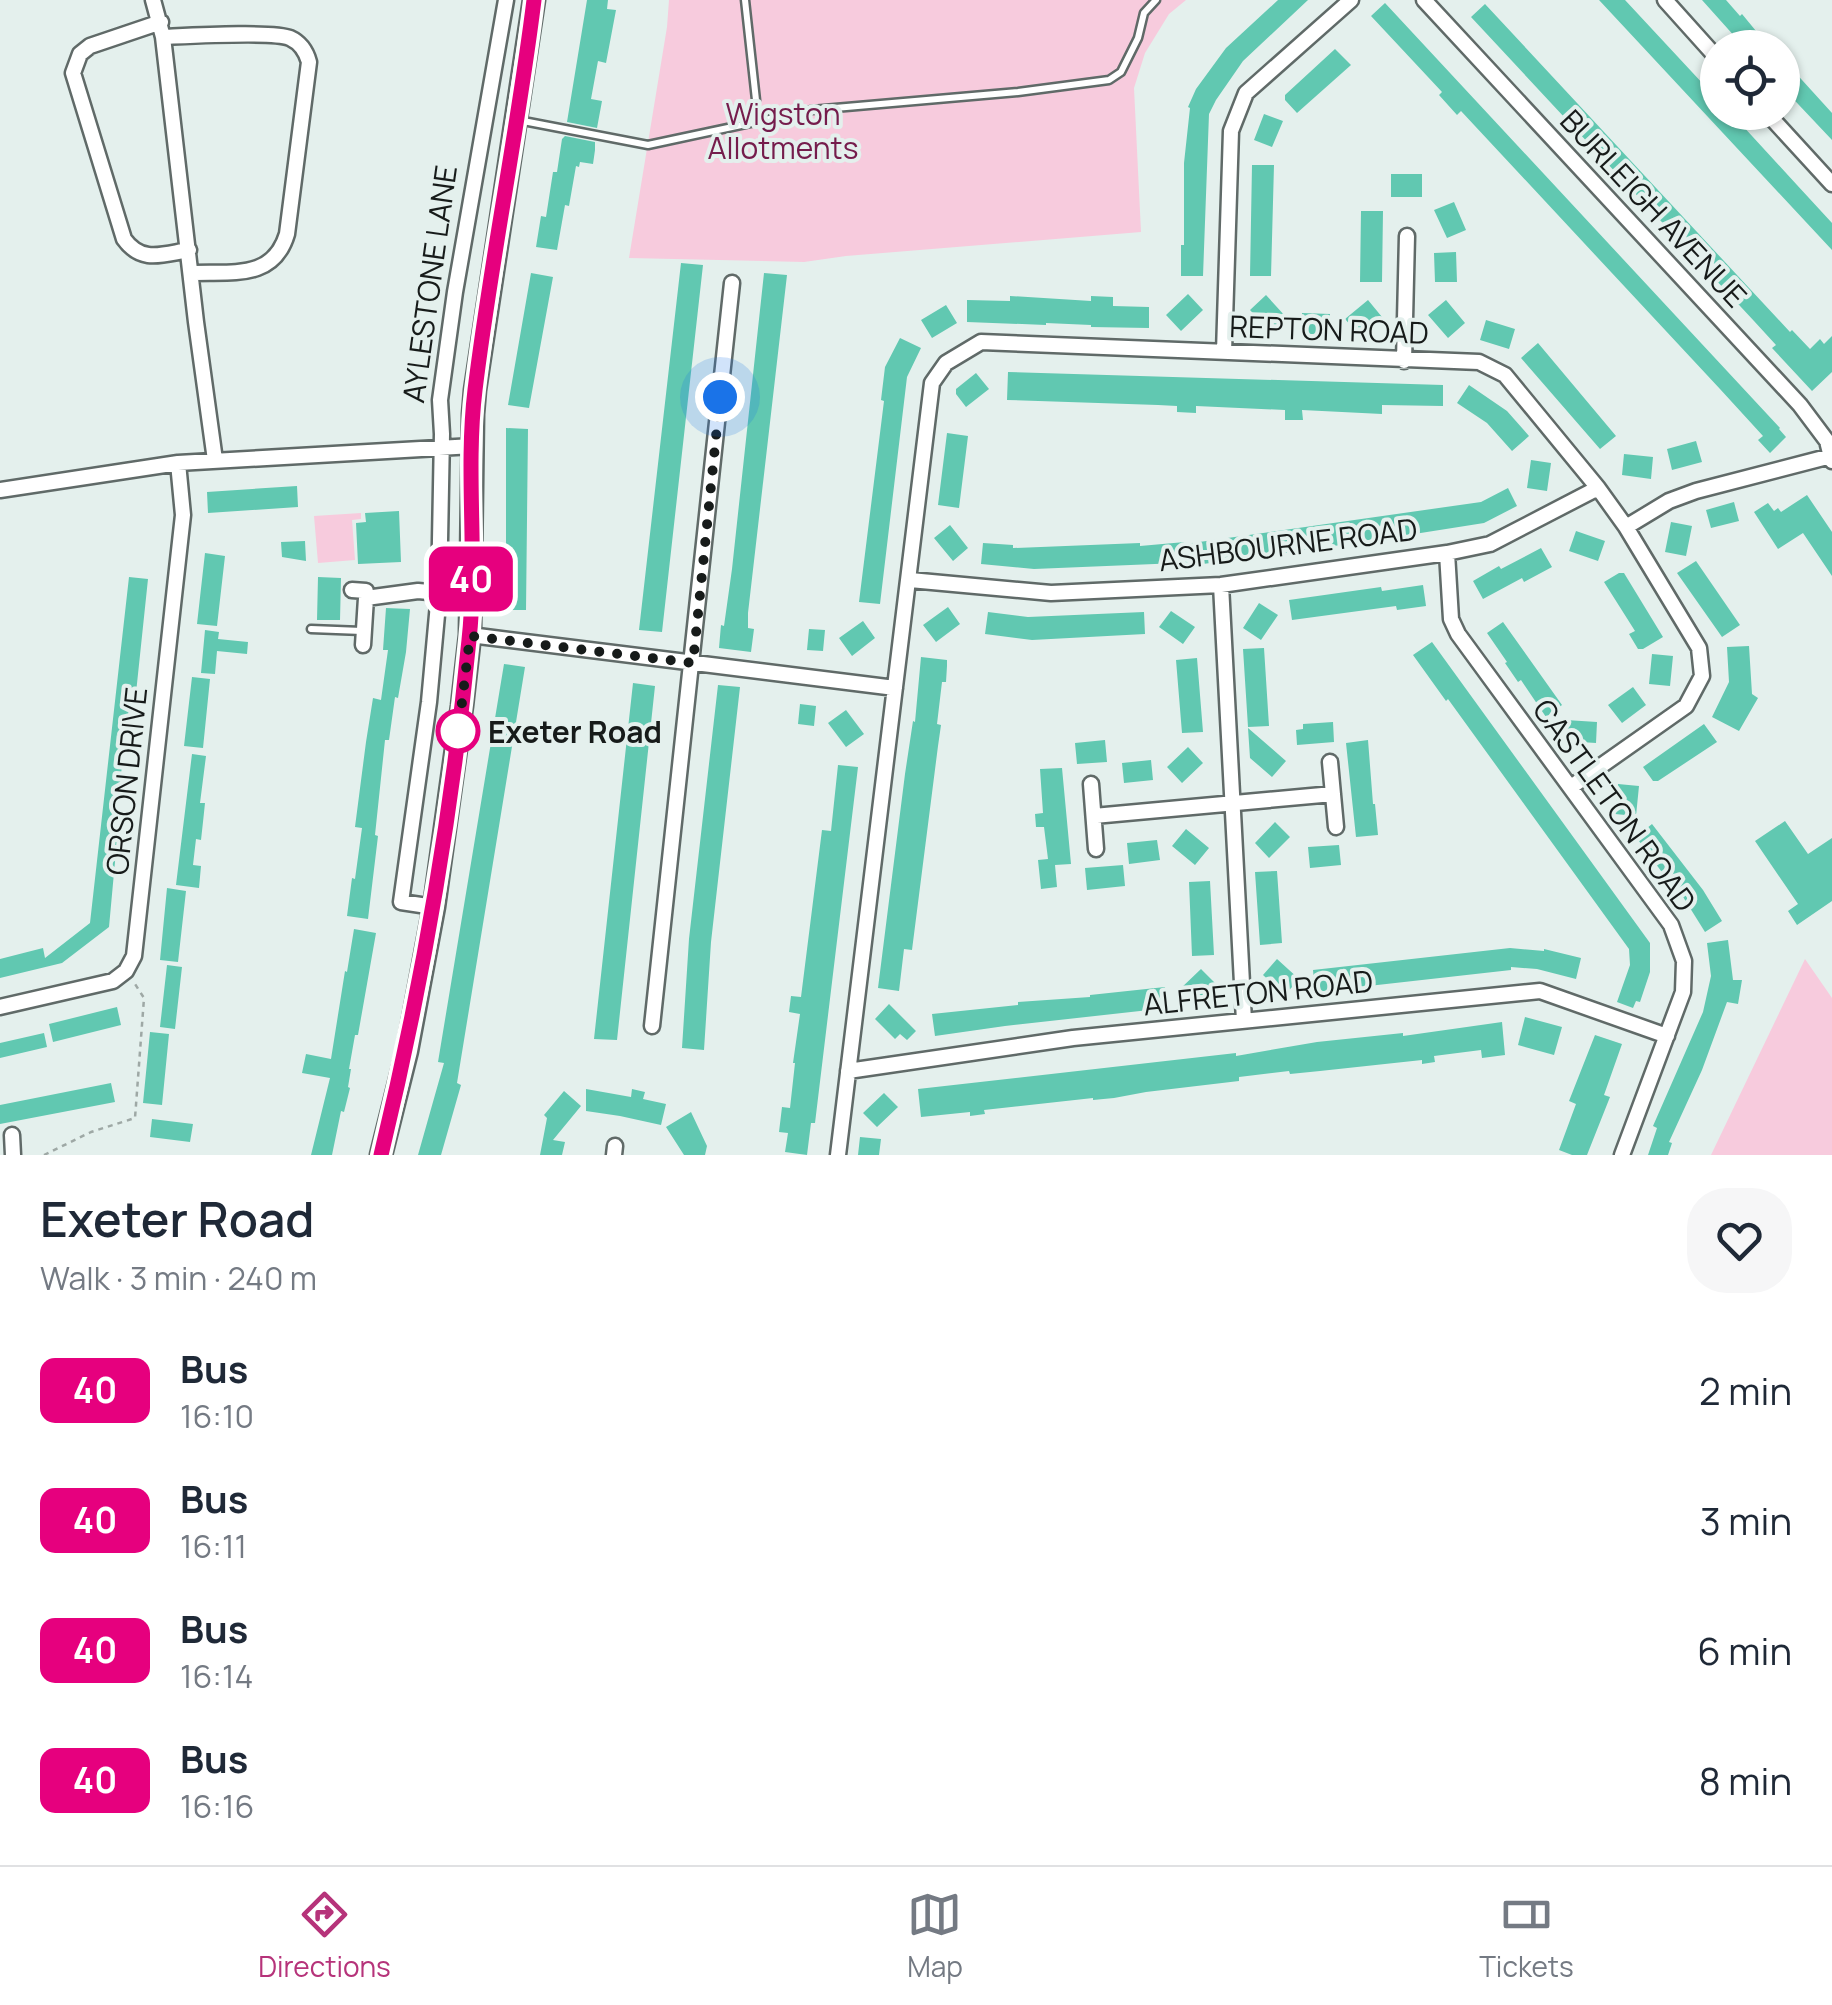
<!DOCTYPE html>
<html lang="en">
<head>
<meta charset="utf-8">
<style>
  :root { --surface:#fff; --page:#f6f6f7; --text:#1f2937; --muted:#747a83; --line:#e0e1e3; --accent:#b6337a }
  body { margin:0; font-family:Manrope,sans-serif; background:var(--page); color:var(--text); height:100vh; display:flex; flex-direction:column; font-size:38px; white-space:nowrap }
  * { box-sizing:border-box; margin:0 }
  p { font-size:32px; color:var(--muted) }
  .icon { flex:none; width:55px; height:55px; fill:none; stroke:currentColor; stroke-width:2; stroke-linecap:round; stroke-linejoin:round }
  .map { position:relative; height:1155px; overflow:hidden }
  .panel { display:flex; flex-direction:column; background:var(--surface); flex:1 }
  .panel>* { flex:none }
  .badge { padding:0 20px; border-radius:15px; font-size:35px; line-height:65px }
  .fabs { position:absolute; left:1700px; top:30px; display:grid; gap:20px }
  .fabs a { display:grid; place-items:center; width:100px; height:100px; border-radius:50%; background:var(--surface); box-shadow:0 2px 8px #0004; font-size:50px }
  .you { position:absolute; width:50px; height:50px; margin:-25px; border:8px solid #fff; border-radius:50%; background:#1a73e8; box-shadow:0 0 0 15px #1a73e833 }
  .map>.badge { position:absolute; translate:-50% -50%; box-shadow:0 0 0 5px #fff }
  .round { display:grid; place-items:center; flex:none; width:105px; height:105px; border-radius:40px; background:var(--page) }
  .head { display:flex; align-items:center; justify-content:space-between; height:170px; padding:0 40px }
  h1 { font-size:48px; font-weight:600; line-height:75px }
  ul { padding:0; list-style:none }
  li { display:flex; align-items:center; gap:30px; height:130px; padding:0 40px }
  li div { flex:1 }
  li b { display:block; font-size:38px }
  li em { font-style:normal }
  li .badge { min-width:110px; font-weight:700; text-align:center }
  .tabs { display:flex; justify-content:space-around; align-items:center; height:140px; border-top:2px solid var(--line); background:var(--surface); font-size:28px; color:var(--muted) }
  .tabs a { display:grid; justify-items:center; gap:5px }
  .tabs .on { color:var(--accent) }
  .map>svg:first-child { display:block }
  .green { fill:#f7cbdd }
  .building { fill:#61c8b1 }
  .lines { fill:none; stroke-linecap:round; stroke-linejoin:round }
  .lane-casing { stroke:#606a68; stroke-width:11 }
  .street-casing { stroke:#606a68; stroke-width:19 }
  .secondary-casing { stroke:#606a68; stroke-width:25 }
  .path { stroke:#9ea8a5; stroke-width:2.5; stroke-dasharray:5 5; stroke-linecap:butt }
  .lane { stroke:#fff; stroke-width:6 }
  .street { stroke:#fff; stroke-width:14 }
  .secondary { stroke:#fff; stroke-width:20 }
  .line-casing { stroke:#fff; stroke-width:22 }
  .line { stroke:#e6007e; stroke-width:15 }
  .walk { stroke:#171b1a; stroke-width:10; stroke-dasharray:0 18 }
  .stop-dot { fill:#fff; stroke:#e6007e; stroke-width:5 }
  .labels { text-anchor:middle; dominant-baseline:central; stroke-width:8; stroke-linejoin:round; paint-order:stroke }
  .park-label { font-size:30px; fill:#751c4c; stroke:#e4f0ed }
  .street-label { font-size:30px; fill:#171b1a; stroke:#e4f0ed }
  .stop-label { font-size:30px; font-weight:bold; fill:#171b1a; stroke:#e4f0ed; text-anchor:start }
</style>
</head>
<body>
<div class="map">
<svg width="1832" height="1155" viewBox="0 0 1832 1155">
  <rect width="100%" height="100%" fill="#e4f0ed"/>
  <path class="green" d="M669 0H1186L1169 14 1145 53 1134 88 1141 232 846 256 804 262 629 258 667 27Z
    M361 513V519L352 520 355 560 318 563 314 516Z
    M1805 959 1832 998V1155H1711Z"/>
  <path class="building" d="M587 0H608L607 9 616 10 606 63 598 61 591 99 602 101 597 128 567 122Z
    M1278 0H1308L1243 61 1216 100 1209 114 1203 276H1181V245H1184V163L1190 108 1188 107 1196 89 1226 48Z
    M1599 0H1625L1718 100V112H1730L1797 185 1832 223V250Z
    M1702 0H1726L1740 16 1742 14 1770 48H1745Z
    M1385 3 1780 428 1779 429 1786 437 1770 453 1758 440 1763 436 1720 389 1461 111 1457 115 1439 95 1442 92 1371 16Z
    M1485 4 1790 332 1792 330 1810 349 1820 339 1824 344 1832 336V372L1812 391 1772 348 1776 345 1754 321 1471 17Z
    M1335 49 1351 65 1297 113 1285 100V95Z
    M1782 58 1832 113V140L1782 87Z
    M1264 114 1283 121 1272 147 1254 140Z
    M565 136 595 142V150L593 164 580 162 579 167 576 166 569 206 565 205 557 250 536 247 541 216 546 217 553 172H557L562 139Z
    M1252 165H1274L1271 276H1250Z
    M1391 174H1422V197H1391Z
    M1454 202 1466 230 1447 238 1434 210Z
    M1361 211H1383L1382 282H1360Z
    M1456 252 1457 282H1435L1434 253Z
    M681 263 703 265 662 632 639 630Z
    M531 273 553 277 529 408 508 405Z
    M764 273 787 275 748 613V628L754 629 751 652 719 648 721 625 724 626 732 569Z
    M1188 294 1203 310 1181 331 1166 315Z
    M1266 295 1286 317 1270 332 1250 310Z
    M1010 296 1091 301V296L1113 297V306L1149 307V328L1091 327V325L1046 323V325L967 322V300L1010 301Z
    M1368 300 1382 317 1360 336 1345 319Z
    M1446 300 1465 323 1448 338 1428 315Z
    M946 305 957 323 932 338 921 320Z
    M1302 313 1330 314V334H1301Z
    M1486 320 1515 329 1509 349 1480 340Z
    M900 338 921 348 907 377 880 604 859 602 884 401 881 400 885 367Z
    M1538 343 1616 436 1600 449 1521 358Z
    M1008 372 1443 385V406L1382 405V414L1302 410 1303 420H1285V410L1196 406V413L1177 412V406L1158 405 1007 400Z
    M976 373 989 389 966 407 956 394V389Z
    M1469 385 1507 411 1529 436 1512 451 1487 423 1457 403Z
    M506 428 528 429 526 610H506Z
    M947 433 968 436 959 508 938 505Z
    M1696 441 1702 462 1672 470 1667 449Z
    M1624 454 1653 457 1651 479 1622 475Z
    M1531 460 1551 463 1547 491 1527 488Z
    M297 486 298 507 208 513 207 492Z
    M1508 488 1517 506 1484 523 1370 541 1203 564V562L1034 569 981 564 983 543 1013 545V548L1140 543V546L1185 542V544L1481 502Z
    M1807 495 1832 532V576L1803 533 1778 549 1754 512 1768 503 1774 511 1778 508 1781 512Z
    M1734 502 1739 521 1711 528 1706 510Z
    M399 511 401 562 358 564 356 523 366 522 365 513Z
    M1671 522 1692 526 1686 556 1665 552Z
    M950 525 968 548 953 561 934 538Z
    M1576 531 1605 541 1598 561 1569 551Z
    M305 541 306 561 282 557 281 542Z
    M1541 548 1552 567 1524 582 1522 578 1483 599 1473 581 1499 566 1501 569Z
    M205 553 225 556 217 626 197 624Z
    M1696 561 1740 625 1722 637 1677 573Z
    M1619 573H1624L1663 637 1643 649H1638L1629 634 1635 631 1604 582Z
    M129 577 148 579 136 693 131 692 113 840H117L109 927 62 963 0 978V959L43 948 45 958 90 923Z
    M318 577 341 578 340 620H317Z
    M1423 585 1426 606 1397 610 1396 606 1292 620 1289 600 1381 587 1382 591Z
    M1259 603 1278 615 1261 640 1243 628Z
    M948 607 960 624 936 642 923 625Z
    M386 608 410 609 406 652 398 698 395 697 389 740H385L375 835 378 836 368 919 347 916 352 878 355 879 362 828 355 827 366 742 373 698 381 700 388 650H383Z
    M1171 611 1195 627 1183 644 1159 627Z
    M988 612 1028 617 1144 612 1145 634 1032 640 985 634Z
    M863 621 875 638 852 656 839 638Z
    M1503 622 1562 705 1546 717 1521 680 1518 682 1505 663 1507 662 1487 633Z
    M809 629 825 630 823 651 807 650Z
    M205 630 219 632 218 639 248 642 247 654 217 651 215 674 201 673Z
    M1432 642 1650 943V972L1640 1002 1636 1001 1633 1008 1617 1002 1630 965 1629 949 1448 699 1446 701 1413 655Z
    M1749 646 1752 694 1758 698 1739 731 1712 717 1729 682 1727 647Z
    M1264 648 1269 726 1248 727 1243 649Z
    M1652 654 1673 656 1670 686 1649 684Z
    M921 657 947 660V666L946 682H942L937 724 941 725 938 746 912 950 904 949 899 991 878 988 905 774 913 721 915 722Z
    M1197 658 1203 732 1182 733 1176 660Z
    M504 664 525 667 457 1083 461 1085 441 1155H418L444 1063 438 1062Z
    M192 677 210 679 203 748 184 746Z
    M633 683 655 686 630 919 617 1040 594 1039Z
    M718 685 740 687 711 942 704 1050 682 1048 689 939Z
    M1633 687 1646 705 1622 723 1608 705Z
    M800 704 816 706 814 726 798 724Z
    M846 710 864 734 846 747 828 723Z
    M1566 720 1597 722 1596 743 1565 741Z
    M1333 722 1334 742 1297 745 1296 730 1303 729V724Z
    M1704 724 1717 742 1658 781H1653L1643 767Z
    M1248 728 1286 761 1272 777 1250 758Z
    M1105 740 1107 762 1077 764 1075 743Z
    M1368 740 1373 804H1375L1378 835 1356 837 1346 743Z
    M1188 747 1203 763 1182 783 1167 767Z
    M192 754 206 756 200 803H205L203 822 201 840 196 839 193 865 201 866 199 888 176 885Z
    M1151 760 1153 780 1124 783 1122 763Z
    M838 765 858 767 815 1123H811L807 1155 785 1152 788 1133 779 1132 782 1107 790 1108 795 1063H793L800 1014 789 1012 791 996 801 997 822 830 831 831Z
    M1062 768 1071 864 1055 865 1057 887 1041 889 1038 860 1048 859 1044 827H1036L1035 814 1043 813 1040 769Z
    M1618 784 1639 786 1636 816 1615 814Z
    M1785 821 1808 854 1832 838V901L1797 925 1788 911 1798 904 1755 841Z
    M1275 822 1290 837 1269 858 1255 843Z
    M1652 824 1703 890 1722 921 1705 932 1680 892 1678 894 1636 837Z
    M1186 829 1209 848 1195 865 1172 846Z
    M1157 840 1160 860 1129 864 1127 843Z
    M1339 845 1341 865 1310 868 1308 847Z
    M1123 865 1125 886 1087 890 1085 868Z
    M1277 871 1282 943 1260 945 1255 872Z
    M1210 881 1214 955 1192 956 1189 882Z
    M167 888 186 891 178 962 160 960Z
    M354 929 376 933 358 1035H355L349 1069H351L348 1087 350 1088 344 1112 341 1111 332 1155H311L330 1078 302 1073 306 1054 331 1059 345 971 347 972Z
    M1728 940 1733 980H1742L1738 1004 1727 1002 1702 1070 1669 1142 1672 1143 1668 1155H1648L1657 1128 1653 1126 1703 1012 1711 976 1707 943Z
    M1510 948 1544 951V949L1581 958 1576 979 1537 969 1511 967V970L1315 992 1313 970Z
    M1277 959 1299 979 1285 995 1263 975Z
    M167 965 182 967 175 1029 160 1027Z
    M1201 969 1216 984 1195 1006 1179 990Z
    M1165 987 1167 1008 1005 1026 935 1036 932 1014 1018 1005V1002L1090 997V995Z
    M889 1004 916 1031 907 1040 900 1034 895 1039 875 1019Z
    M117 1007 121 1025 53 1042 49 1024Z
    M1525 1017 1562 1027 1554 1055 1518 1045Z
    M1502 1022 1505 1055 1482 1058 1481 1050 1434 1056 1435 1062 1422 1064V1060L1320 1071 1290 1074 1289 1071 1239 1077V1081L1146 1092 1114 1098 1093 1100V1098L984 1110 985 1114 970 1116V1112L921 1117 918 1089 1236 1053V1056L1317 1042 1403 1033V1036Z
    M150 1032 169 1034 162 1105 143 1103Z
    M44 1033 47 1047 0 1058V1043Z
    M1595 1035 1622 1044 1604 1095 1610 1097 1587 1155H1572L1559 1150 1576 1104 1569 1101Z
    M111 1083 115 1102 0 1124V1105Z
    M586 1089 631 1097 632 1089 645 1092 643 1099 666 1104 661 1125 620 1116 586 1111Z
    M564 1091 581 1106 553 1140 565 1142 562 1155H540L547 1118 544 1115Z
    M884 1093 898 1107 877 1127 863 1113Z
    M691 1112 707 1146 705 1155H684L666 1127Z
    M152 1119 193 1124 190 1142 150 1137Z
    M860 1137 881 1139 879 1155H858Z"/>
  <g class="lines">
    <g class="lane-casing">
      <path id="lane" d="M745 0 756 100 749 122
        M518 120 648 145 812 110 1018 92 1109 80 1121 72 1138 38 1144 13 1156 0
        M311 629 362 631"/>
    </g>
    <g class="street-casing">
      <path id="street" d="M153 0 163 37 196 322 215 460
        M1424 0 1800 405 1827 441 1832 461
        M1665 0 1718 59
        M161 22 90 46 80 54 73 73 124 239C142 264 163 254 189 250
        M163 37C187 36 274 31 290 38 301 43 306 51 309 62L287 234C273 281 231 271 191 273
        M1766 112 1832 184
        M1224 352 1231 131 1246 93 1351 0
        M1404 361 1407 236
        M0 490 178 463 473 446
        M1626 527 1669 501 1696 491 1831 456
        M1447 553 1451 619 1458 634 1671 925 1684 961 1683 992 1622 1155
        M910 580 1051 593 1221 585 1447 553 1490 544 1598 488
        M1221 585 1244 1021
        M352 590 366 591V598
        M470 635 895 688
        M363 645 366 598 418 591 439 593
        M1330 762 1336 827
        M1091 784 1096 849
        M1094 816 1333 794
        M434 907 401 902 429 702 439 593 442 434 440 400 455 292 506 0
        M0 1007 113 981 126 971 134 956 183 515 178 463
        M652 1026 732 283
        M848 1071 1073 1038 1540 991 1667 1036
        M12 1135 13 1155
        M614 1155 615 1146
        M838 1155 932 383 946 363 981 342 1479 362 1505 375 1598 488 1626 527 1699 648 1702 676 1686 706 1571 787"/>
    </g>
    <g class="secondary-casing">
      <path id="secondary" d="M381 1155 407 1051 434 907 462 706 470 635 473 414 475 390 534 0"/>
    </g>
    <path class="path" d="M44 1155 91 1132 135 1118 144 998 135 984"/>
    <use href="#lane" class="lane"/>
    <use href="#street" class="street"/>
    <use href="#secondary" class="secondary"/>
  </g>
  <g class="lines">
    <g class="line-casing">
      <path id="line" d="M381 1155C422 986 452 813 469 640 478 557 465 473 475 390 491 259 518 130 534 0"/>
    </g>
    <use href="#line" class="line"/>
    <path class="walk" d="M458 731 457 744 470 636 693 663 720 397"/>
  </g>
  <circle class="stop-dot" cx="458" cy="731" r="20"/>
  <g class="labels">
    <g class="park-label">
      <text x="783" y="113">Wigston<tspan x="783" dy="34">Allotments</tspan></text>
    </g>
    <g class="street-label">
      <text transform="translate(1654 208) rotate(47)">BURLEIGH AVENUE</text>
      <text transform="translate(429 284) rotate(-82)">AYLESTONE LANE</text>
      <text transform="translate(1329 329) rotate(2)">REPTON ROAD</text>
      <text transform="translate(1288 544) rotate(-7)">ASHBOURNE ROAD</text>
      <text transform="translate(126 781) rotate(-84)">ORSON DRIVE</text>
      <text transform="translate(1615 805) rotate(54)">CASTLETON ROAD</text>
      <text transform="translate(1258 992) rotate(-6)">ALFRETON ROAD</text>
    </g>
    <g class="stop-label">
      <text x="488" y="731">Exeter Road</text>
    </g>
  </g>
</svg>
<div class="fabs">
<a><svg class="icon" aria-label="locate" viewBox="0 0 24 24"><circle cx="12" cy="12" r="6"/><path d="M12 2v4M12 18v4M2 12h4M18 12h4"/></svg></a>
</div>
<div class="you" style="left:720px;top:397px"></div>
<b class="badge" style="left:471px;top:579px;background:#e6007e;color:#fff">40</b>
</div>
<section class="panel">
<div class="head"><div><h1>Exeter Road</h1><p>Walk · 3 min · 240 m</p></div><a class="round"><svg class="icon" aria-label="heart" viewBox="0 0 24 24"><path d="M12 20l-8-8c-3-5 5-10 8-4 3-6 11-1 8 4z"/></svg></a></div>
<ul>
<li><span class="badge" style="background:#e6007e;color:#fff">40</span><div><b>Bus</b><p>16:10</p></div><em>2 min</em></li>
<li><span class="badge" style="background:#e6007e;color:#fff">40</span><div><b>Bus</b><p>16:11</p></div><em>3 min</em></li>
<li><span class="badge" style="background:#e6007e;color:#fff">40</span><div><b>Bus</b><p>16:14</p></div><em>6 min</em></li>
<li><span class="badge" style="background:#e6007e;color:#fff">40</span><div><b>Bus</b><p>16:16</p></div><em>8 min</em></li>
</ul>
</section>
<nav class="tabs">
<a class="on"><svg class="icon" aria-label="directions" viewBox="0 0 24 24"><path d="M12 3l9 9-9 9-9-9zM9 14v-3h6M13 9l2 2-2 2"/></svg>Directions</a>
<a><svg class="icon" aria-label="map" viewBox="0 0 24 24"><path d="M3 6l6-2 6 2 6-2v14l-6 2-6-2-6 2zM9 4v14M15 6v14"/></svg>Map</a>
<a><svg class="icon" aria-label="tickets" viewBox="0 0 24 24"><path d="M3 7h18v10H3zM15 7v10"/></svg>Tickets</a>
</nav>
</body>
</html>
